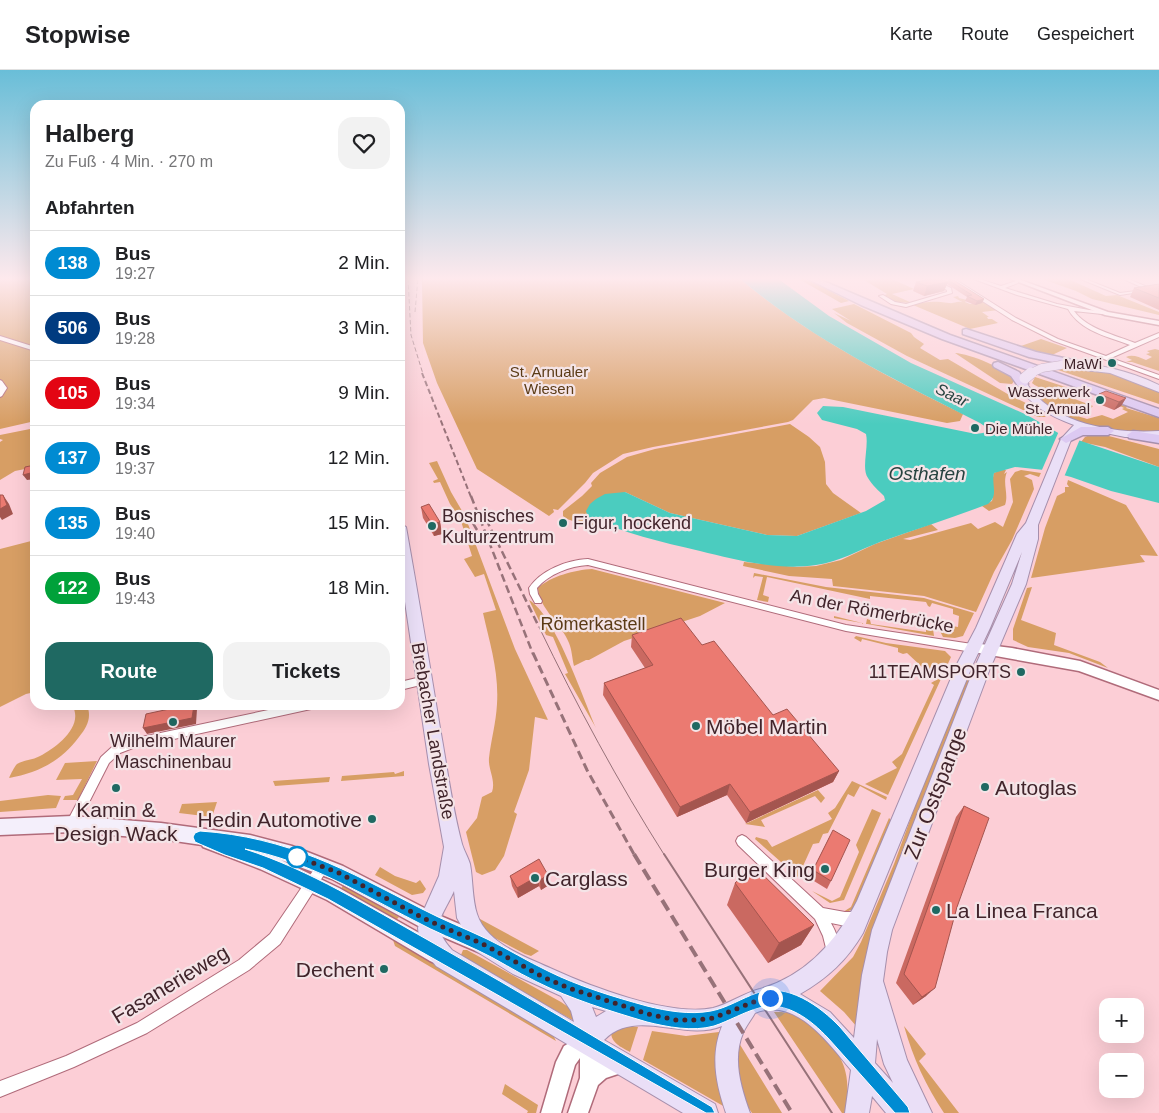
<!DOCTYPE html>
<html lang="de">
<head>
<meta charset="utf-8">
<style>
  :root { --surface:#fff; --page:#f2f2f2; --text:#202124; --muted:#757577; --line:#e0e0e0; --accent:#1f6962 }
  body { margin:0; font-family:Arial,sans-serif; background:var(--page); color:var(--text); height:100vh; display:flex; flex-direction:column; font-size:19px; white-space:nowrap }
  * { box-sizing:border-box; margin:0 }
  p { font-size:16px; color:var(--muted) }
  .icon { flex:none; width:28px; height:28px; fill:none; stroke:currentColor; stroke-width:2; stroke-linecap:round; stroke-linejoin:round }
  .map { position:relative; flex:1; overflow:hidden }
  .details { position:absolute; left:30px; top:30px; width:375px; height:610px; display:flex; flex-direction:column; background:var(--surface); border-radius:15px; box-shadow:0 5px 20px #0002 }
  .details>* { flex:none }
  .badge { padding:0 10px; border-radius:16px; font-size:18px; line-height:32px }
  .buttons { position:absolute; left:1099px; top:928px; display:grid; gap:10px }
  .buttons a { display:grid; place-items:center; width:45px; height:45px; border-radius:10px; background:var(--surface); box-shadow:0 5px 20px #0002; font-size:25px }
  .you { position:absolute; width:25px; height:25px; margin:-12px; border:4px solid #fff; border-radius:50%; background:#1a73e8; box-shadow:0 0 0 8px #1a73e833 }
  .map>.badge { position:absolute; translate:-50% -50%; box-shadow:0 0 0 2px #fff }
  h2 { padding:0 15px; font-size:19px; line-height:45px }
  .round { display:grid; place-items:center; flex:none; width:52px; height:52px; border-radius:15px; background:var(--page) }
  .overview { display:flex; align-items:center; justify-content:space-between; height:85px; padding:0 15px }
  h1 { font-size:24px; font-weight:800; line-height:38px }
  .button { display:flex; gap:10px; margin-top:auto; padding:10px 15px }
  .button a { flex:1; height:58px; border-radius:15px; background:var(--accent); color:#fff; font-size:20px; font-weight:800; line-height:58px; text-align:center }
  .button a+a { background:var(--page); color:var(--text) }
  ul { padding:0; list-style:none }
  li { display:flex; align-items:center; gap:15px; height:65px; padding:0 15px; border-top:1px solid var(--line) }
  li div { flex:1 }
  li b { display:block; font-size:19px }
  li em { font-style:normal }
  li .badge { min-width:55px; font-weight:700; text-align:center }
  header { display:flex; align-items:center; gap:30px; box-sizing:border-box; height:70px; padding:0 25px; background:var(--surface); border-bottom:1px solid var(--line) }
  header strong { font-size:24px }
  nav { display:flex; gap:28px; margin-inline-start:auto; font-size:18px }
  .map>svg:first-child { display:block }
  .green { fill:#d79e64 }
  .water { fill:#4bccbf }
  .pier { fill:#fcced6 }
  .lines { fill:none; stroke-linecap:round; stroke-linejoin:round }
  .minor-casing { stroke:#b06b7a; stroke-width:2 }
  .tertiary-casing { stroke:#b06b7a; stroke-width:3 }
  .secondary-casing { stroke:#b06b7a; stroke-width:3 }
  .primary-casing { stroke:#a68fac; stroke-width:2 }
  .motorway-casing { stroke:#a68fac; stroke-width:3 }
  .minor { fill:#fff; fill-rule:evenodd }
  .tertiary { fill:#fff; fill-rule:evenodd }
  .secondary { fill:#f4effb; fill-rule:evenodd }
  .primary { fill:#eadff7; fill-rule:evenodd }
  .motorway { fill:#dcc9f2; fill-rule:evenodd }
  .tram-far1 { stroke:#977279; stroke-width:1 }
  .tram { stroke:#977279; stroke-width:2 }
  .rail-far4 { stroke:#977279; stroke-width:1; stroke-dasharray:4.5 2.5; stroke-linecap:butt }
  .rail-far3 { stroke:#977279; stroke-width:2; stroke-dasharray:5.5 3; stroke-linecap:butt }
  .rail-far2 { stroke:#977279; stroke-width:2.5; stroke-dasharray:8 4; stroke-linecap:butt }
  .rail-far1 { stroke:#977279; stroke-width:3; stroke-dasharray:9 4.5; stroke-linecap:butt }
  .rail { stroke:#977279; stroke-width:4; stroke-dasharray:12 6; stroke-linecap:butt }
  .primary-bridge-far1-casing { stroke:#a68fac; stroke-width:9; stroke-linecap:butt }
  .primary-bridge-casing { stroke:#a68fac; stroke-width:12; stroke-linecap:butt }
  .primary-bridge-far1 { stroke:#eadff7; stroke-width:8 }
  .primary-bridge { stroke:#eadff7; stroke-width:11 }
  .wall { fill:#ca6961 }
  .shaded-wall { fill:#a4554f }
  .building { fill:#eb7a71; stroke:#a4554f }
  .line { fill:#008bd2; stroke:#fff }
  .walk { stroke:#41242b; stroke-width:5; stroke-dasharray:0 9 }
  .poi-dot { fill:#1f6962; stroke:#f4e4e7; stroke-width:2 }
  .stop-dot { fill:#fff; stroke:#008bd2; stroke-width:2.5 }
  .labels { text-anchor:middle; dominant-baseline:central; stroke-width:4.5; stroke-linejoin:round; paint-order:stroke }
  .far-poi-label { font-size:15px; fill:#41242b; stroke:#f4e4e7; text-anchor:end }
  .far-park-label { font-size:15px; fill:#5b3b16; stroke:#f4e4e7 }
  .far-water-label { font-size:16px; font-style:italic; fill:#274340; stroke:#f4e4e7 }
  .poi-label { font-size:18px; fill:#41242b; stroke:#f4e4e7; text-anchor:start }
  .street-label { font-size:18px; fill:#41242b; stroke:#f4e4e7 }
  .park-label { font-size:18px; fill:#5b3b16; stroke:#f4e4e7 }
  .water-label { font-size:19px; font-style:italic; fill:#274340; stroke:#f4e4e7 }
  .near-poi-label { font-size:21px; fill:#41242b; stroke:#f4e4e7; text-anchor:start }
  .near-street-label { font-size:21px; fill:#41242b; stroke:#f4e4e7 }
</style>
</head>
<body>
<header>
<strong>Stopwise</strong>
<nav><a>Karte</a><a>Route</a><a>Gespeichert</a></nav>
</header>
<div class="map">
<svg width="1159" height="1043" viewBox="0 0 1159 1043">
  <rect width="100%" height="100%" fill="#fcced6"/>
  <path class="green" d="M0 208H35V351L0 359Z
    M422 208H739C807 265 884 305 963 344L960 351 947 353 824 328 813 330 793 350 788 352 653 377 623 384 593 403 585 413 558 440 553 439 554 442 549 446 477 399 437 313 423 273Z
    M797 208H805L849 231 841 233Z
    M890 208 914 219 892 224 912 233 895 232 883 226 887 224 864 210Z
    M1039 208H1066L1106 226 1117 225 1159 242V245L1092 229 1076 221Z
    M958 226 959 228 967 230 965 232 970 234 984 232 979 227 999 240 982 242 989 247H987L988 249H992L998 253 970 259 913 235C927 231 935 231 949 233 955 234 957 230 964 233L953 227Z
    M854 234 911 263 914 267 924 274 920 278 940 290 948 289 1011 326 1024 332 1046 347H1038L907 286 847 253 834 243 851 251 832 239Z
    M1041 269 1067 278 1052 285 1018 277Z
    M1155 279 1159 280V301L1132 292H1126L1132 290 1126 287C1132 284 1139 287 1146 290L1152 287 1146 284 1150 283 1147 281Z
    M955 283C970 284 1006 298 1014 311L1012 314 1000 313Z
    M1064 298 1112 303 1159 321V334L1058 300Z
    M1035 307 1078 321C1067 327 1040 320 1032 313Z
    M1039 321 1072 328 1093 336C1085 345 1075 342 1065 342 1073 346 1079 346 1087 349L1102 345 1113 349 1128 342 1122 339 1124 338 1120 336 1086 321 1128 336 1126 338 1159 348V361C1125 366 1079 358 1051 338 1044 334 1039 328 1033 324Z
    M790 354 809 367 820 377 825 392 826 414 833 423 861 443 797 466 767 465 670 443 625 422 588 447 605 456 599 455 593 458 567 449 563 446V441L582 426 592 416 591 413 600 403 627 387 655 379Z
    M35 358V397L15 401 0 410V372L3 370 0 369V365Z
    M1092 364 1105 365 1159 379V397L1105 377 1081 372 1085 367Z
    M437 391 451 422 465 446 515 579 548 650 535 647 529 700 514 742 517 744 504 786 495 800 482 805 476 802 466 762 477 748 482 727 492 722C496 710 488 700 489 688 491 670 496 653 497 634 499 602 490 574 483 543L496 540 484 504 475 507 464 489 472 486 460 448 450 434 440 412 434 413 433 411 438 409 429 393Z
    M1000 400H1006L1004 404 1007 402C1002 413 1009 424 1005 435L989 441 982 436 992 431C995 421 991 412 994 403Z
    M1021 400 1041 403 1039 407 1030 404 1024 406 1032 410 1034 419 1012 470 994 502 976 542 924 526 833 516 832 509 789 506 743 496 744 492 797 497 816 496 841 490 875 474 931 454 938 460 903 469 910 470 971 453 978 459 995 452 1003 457 1013 432 1010 409 1015 402Z
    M1068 410 1126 435 1158 486 1140 485 1145 492 1031 508 1045 458 1057 426 1065 422V417H1069L1067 414Z
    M35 470V622L26 624 0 637V479Z
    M592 499 725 533 700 546 624 571 589 590H586L574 596C572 588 572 580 569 573 562 554 539 539 538 518 551 506 575 500 592 499Z
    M754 503 826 517 924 528 974 543 963 566 955 568 943 567 940 561 948 560 952 556 958 557 959 546 953 544V539L932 533 930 537 928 536 926 532 870 526V529L767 507 763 525 769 527 768 532 757 530 763 507 755 506 753 508Z
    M1032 517 1021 550 1056 563 1054 575 1100 592 1108 598 1069 583 1028 577 1013 570V559L1027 518Z
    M529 530C555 545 583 628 596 658L565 604 568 603 553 567 546 565Z
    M834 546 866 554 867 549 870 550 871 554 926 562V558L933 559 934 566 834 548Z
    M856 566 886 573 945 581 951 587 888 725 865 714 897 698 892 692 902 684 934 615 931 613 936 610 907 583 903 584 898 582V578L862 569 861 572 854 568Z
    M969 599 973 601 948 670 857 957 844 942 820 921 853 887 861 872 894 794 917 731 922 712Z
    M72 635H87C92 648 87 657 79 667 61 691 38 703 9 708 11 704 14 697 17 694 23 690 33 690 40 686 56 678 85 656 72 635Z
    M97 691 78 730H63L65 726 73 725 82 709 56 710 65 693Z
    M404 701V706L341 711 342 706 394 702 395 704Z
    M330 707 329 712 275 716 273 711Z
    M852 711 887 727 886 730 860 716 854 727 848 724 828 763 823 764 819 773 813 774 798 807 755 769 756 767 767 770 772 777 832 749 828 743 835 738Z
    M818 720 825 728 821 733 815 726 761 750 765 757 745 754Z
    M48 725 61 726 56 738 0 742V731Z
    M217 732 212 747 179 743 182 734Z
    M872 739 881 743 844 830 830 833 812 821 832 831 840 827 859 782 856 775Z
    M889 748 891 750 854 839 843 843V842L851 837Z
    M380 797 395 806 416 813 420 810 426 819 423 823 412 825 375 805Z
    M343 815 399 847 396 850 341 819Z
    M474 847 480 849 539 881 531 886 525 884 491 866Z
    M393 870 543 958 553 965 556 971 395 876Z
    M463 880H467L561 932 571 939 578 953 463 889 461 885Z
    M774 942C792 941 803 947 816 959 845 985 852 1005 845 1043H842Z
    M626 955 638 957 630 982C621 977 611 973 611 962Z
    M904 956 926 984 919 991 959 1043H944C926 1016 913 988 904 956Z
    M652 961 686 966 719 962 721 964 725 1037 643 990Z
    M739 973 782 1043H752C736 1022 736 998 739 973Z
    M505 1014 538 1035 536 1043H527L528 1041 502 1024Z"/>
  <path class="water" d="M739 208H777L829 246 911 293 1027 345 1060 364 1159 397V433L1111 421 1071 407 1044 400 1015 397 994 403C991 414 999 426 988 434 952 448 916 459 880 472 859 480 839 492 816 495 778 501 737 490 700 481 661 472 624 463 588 447L586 441 590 434 596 429 605 424 625 422 670 443 767 465 797 466 866 441 885 430 884 426C879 421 872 415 868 408 861 399 869 377 866 364L857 359 822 350 817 343 823 336 843 337 976 364 989 362V359L980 353C895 310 812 270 739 208Z"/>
  <path class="pier" d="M1059 361 1080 369 1064 407 1041 402Z"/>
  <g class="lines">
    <g class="minor-casing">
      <path id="minor" d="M924 208H929L951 218 952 223 906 237 891 234 879 226 883 225 895 232 906 234 947 222V220Z
        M954 208H958L956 210 1016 248 1058 269 1106 286 1130 275C1109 267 1080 261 1068 239L1017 225 971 208H976L1001 216 1016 211H1018V213L1005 218 1057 234 1089 240 1104 241 1105 242 1102 244 1074 241C1087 259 1115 265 1135 273L1159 263V267L1111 288 1159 305V309L1054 271 1012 250 951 211V210Z
        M1078 208H1083L1120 223 1144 220 1146 221 1120 225Z
        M1121 208H1126L1152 219 1148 220Z
        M0 266 35 277V281L0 270Z
        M0 310 2 311 7 318 2 326 0 327Z
        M588 489 846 555 972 574 975 575 977 578 975 581 972 582 846 561 588 495C570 496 549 504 537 518L538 524 542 531 541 533H535L530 524 529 518C541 500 567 490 588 489Z
        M425 606 429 607 430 610 429 613 400 620V612Z
        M292 635H316L315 638 311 639 133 678 120 683 109 693 76 758 72 760 68 758 66 754 68 750 101 687 112 677 132 669Z
        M742 765 746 767 823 838 845 842H856L861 844 863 849 861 854C851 858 841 855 831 853 836 862 842 875 838 886L833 888 828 886 823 866 815 849 738 775 736 771 738 767Z
        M323 790 327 792 329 796 327 800 280 874 249 900 147 963 74 997 0 1027V1011L66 986 137 953 239 890 270 864 319 792Z"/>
    </g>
    <g class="tertiary-casing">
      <path id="tertiary" d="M1008 208H1015L1108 242 1159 251V255L1105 245Z
        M972 573 1012 578 1080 591 1159 620V630L1079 601 968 581 966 578 968 575Z
        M586 964 593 966 600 990 620 984 627 987 630 994 627 1001 606 1008 598 1015 588 1043H568L580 1008V988L575 995 561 1043H541L556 992 564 976Z"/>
    </g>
    <g class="secondary-casing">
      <path id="secondary" d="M72 746 161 753 250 765 292 776 343 796 436 844 490 867 493 874 490 881 483 884 422 858 332 809 281 790 339 818 444 877 447 884 444 891 437 894 430 891 327 830 260 799 203 777 202 775 161 769 72 762 0 765V749Z"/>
    </g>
    <g class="primary-casing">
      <path id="primary" d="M1061 292C1095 293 1128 300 1159 315V322L1110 303 1058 297V293Z
        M1025 305 1030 308 1027 314C1053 354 1114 364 1159 361V367H1125L1086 359 1079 360 1071 370 1038 455V469L1026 514 989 601 892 860 887 882 883 911 907 990 932 1043H886L872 1026 869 1043H845L851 1000C829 974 796 926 755 943 751 950 746 956 743 963 732 989 741 1018 750 1043H726C716 1014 710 986 722 956 684 972 636 937 604 970L715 1034 718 1043H683L436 896 427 884 419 867 418 858 423 842 439 806 444 777 429 694 400 498V453L406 457C418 524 429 591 440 658 447 696 452 737 462 774 464 781 468 787 470 794 473 810 472 829 477 844 486 873 524 886 550 898 589 916 669 947 713 938 729 934 744 923 760 919 805 906 836 872 857 831L957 594 976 558 1017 464 1026 453 1061 369 1074 355C1050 346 1031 336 1017 314L1022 306ZM1022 482 1012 514 973 601 872 860 862 905 854 968 830 942 800 924C828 908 847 890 863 863L973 594 990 558ZM454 821 457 848 476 881 513 904 561 926 571 941 574 952 452 880C429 854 442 848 454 821ZM592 937 606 941 596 947ZM877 969 884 994 893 1013 875 993Z"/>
    </g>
    <g class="motorway-casing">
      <path id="motorway" d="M806 208H816L950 265 1159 339V347L942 269 861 235Z
        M966 259 1036 282 1091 294 1096 297 1091 300 1029 287 963 264V260Z
        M998 292 1019 302 1028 314 1026 316H1018L1011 306 994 297 993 295 994 293Z
        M1081 357H1108L1114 361 1108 365H1083L1066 373 1060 369Z
        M1133 361 1159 365V373L1129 368 1127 365Z"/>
    </g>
    <use href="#minor" class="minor"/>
    <use href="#tertiary" class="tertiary"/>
    <use href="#secondary" class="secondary"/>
    <use href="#primary" class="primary"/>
    <use href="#motorway" class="motorway"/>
    <path class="tram-far1" d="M539 557C577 636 618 712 665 786"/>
    <path class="tram" d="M664 784 832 1043"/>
    <path class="rail-far4" d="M408 208 411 265 423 304
      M415 242 418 208"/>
    <path class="rail-far3" d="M422 303 471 427"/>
    <path class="rail-far2" d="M471 426 533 584
      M467 443 477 460
      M486 449 539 557"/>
    <path class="rail-far1" d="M533 583 587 700 635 786"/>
    <path class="rail" d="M634 784 792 1043"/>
    <g class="primary-bridge-far1-casing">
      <path id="primary-bridge-far1" d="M1029 304 1042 298 1061 295"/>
    </g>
    <g class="primary-bridge-casing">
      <path id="primary-bridge" d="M1025 308 1031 303"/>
    </g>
    <use href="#primary-bridge-far1" class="primary-bridge-far1"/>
    <use href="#primary-bridge" class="primary-bridge"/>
  </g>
  <path class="wall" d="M948 210 984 229 982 233 975 235 965 231 967 227 947 214 944 221 924 226 913 221 916 212H948Z
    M1159 214V240L1130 227 1134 218Z
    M1099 324 1126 328 1121 336 1114 340 1094 332Z
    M421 437 440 452 442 464 434 466 423 448Z
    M632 565 702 575 773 645 839 701 833 712 746 753 727 725 677 747 603 625 604 613 645 598 631 577Z
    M964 736 957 837 926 926 913 935 896 913 956 747Z
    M829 768 831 811 827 819 809 808Z
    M548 805 549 815 541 820 539 816 518 828 512 816 510 806Z
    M735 813 814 855 801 875 768 893 727 835Z"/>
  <path class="shaded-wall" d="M948 212 944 221 924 226 927 216Z
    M984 229 982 233 975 235 977 231Z
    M1126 328 1121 336 1114 340 1119 332Z
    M35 400V409L27 410 23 405Z
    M3 425 9 434 13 444 2 450 0 447V439Z
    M440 452 442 464 434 466 432 454Z
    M194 635H195L197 639 196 654 147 664 143 658Z
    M839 701 833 712 746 753 750 742Z
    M730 714 727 725 677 747 680 737Z
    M548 805 549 815 541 820 540 810Z
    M538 806 539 816 518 828 517 818Z
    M814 855 801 875 768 893 779 873Z
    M935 918 926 926 913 935 922 927Z"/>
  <path class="building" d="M938 208 948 212 927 216 916 212Z
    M952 209 984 229 977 231 967 226 972 225 948 210Z
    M1159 214V228L1134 218Z
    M1106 321 1126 328 1119 332 1099 324Z
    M35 395 34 402 23 405 25 397Z
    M0 425H3L7 435 0 439Z
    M429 434 440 452 432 454 421 437Z
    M681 548 702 575 714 571 773 645 787 639 839 701 750 742 730 714 680 737 604 613 653 595 632 565Z
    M188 635H194L192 648 143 658 146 644Z
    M964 736 989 748 957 837 935 918 922 927 904 904Z
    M833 760 850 770 831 811 813 800Z
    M539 789 548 805 540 810 538 806 517 818 510 806Z
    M754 796 814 855 779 873 735 813Z"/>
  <linearGradient id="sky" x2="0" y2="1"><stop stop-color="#69bed8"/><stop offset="0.59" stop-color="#fee9ed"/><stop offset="1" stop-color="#fee9ed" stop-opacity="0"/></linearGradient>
  <rect width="1159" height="354" fill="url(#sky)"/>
  <path class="line" d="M200 761C288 767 346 800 422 839 443 850 466 859 487 869 508 879 527 891 548 901 578 916 614 927 647 936 667 941 690 945 711 941 727 938 742 928 757 923 787 912 820 936 840 957L908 1037 910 1043H895L828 968C811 950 786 930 759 938 744 942 729 951 714 956 693 962 667 957 647 952 610 941 571 929 537 912 516 902 497 889 477 880 456 870 435 862 415 851 360 823 307 791 245 779 310 800 369 837 428 870 524 924 618 981 712 1037L715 1043H706L328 829 263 798 225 785 195 772 193 767 195 763Z"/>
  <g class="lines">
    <path class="walk" d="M297 787 337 802 429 851 483 874 543 907 569 918 648 944 676 950H698L713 948 759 930 770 928"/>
  </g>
  <g class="poi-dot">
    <circle cx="1112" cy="293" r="5"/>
    <circle cx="1100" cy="330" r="5"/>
    <circle cx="975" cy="358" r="5"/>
    <circle cx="563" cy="453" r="5"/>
    <circle cx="432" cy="456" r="5"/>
    <circle cx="1021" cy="602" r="5"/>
    <circle cx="173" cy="652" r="5"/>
    <circle cx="696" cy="656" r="5"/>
    <circle cx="985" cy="717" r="5"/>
    <circle cx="116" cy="718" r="5"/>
    <circle cx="372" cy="749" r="5"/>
    <circle cx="825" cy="799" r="5"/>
    <circle cx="535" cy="808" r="5"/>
    <circle cx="936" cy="840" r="5"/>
    <circle cx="384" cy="899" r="5"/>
  </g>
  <circle class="stop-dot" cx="297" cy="787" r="10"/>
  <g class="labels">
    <g class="far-poi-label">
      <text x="1102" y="293">MaWi</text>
      <text x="1090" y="321">Wasserwerk<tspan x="1090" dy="17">St. Arnual</tspan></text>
      <text x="985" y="358" text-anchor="start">Die Mühle</text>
    </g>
    <g class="far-park-label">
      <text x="549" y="301">St. Arnualer<tspan x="549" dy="17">Wiesen</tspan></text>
    </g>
    <g class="far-water-label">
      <text transform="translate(952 325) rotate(26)">Saar</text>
    </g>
    <g class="poi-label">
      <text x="442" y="446">Bosnisches<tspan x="442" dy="21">Kulturzentrum</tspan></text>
      <text x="573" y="453">Figur, hockend</text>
      <text x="1011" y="602" text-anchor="end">11TEAMSPORTS</text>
      <text x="173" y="671" text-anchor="middle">Wilhelm Maurer<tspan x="173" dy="21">Maschinenbau</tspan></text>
    </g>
    <g class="street-label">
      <text transform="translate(872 541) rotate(11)">An der Römerbrücke</text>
      <text transform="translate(433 661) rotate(80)">Brebacher Landstraße</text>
    </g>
    <g class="park-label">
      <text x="593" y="554">Römerkastell</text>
    </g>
    <g class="water-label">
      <text x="927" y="403">Osthafen</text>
    </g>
    <g class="near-poi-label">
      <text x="706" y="656">Möbel Martin</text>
      <text x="995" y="717">Autoglas</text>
      <text x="116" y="739" text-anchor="middle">Kamin &amp;<tspan x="116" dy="24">Design Wack</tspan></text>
      <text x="362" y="749" text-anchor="end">Hedin Automotive</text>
      <text x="815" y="799" text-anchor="end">Burger King</text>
      <text x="545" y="808">Carglass</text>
      <text x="946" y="840">La Linea Franca</text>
      <text x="374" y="899" text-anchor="end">Dechent</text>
    </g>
    <g class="near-street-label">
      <text transform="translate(935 723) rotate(-69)">Zur Ostspange</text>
      <text transform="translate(170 914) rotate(-31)">Fasanerieweg</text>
    </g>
  </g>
</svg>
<div class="buttons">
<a>+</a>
<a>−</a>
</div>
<div class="you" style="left:770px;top:928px"></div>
<section class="details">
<div class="overview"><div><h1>Halberg</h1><p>Zu Fuß · 4 Min. · 270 m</p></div><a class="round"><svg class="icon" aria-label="heart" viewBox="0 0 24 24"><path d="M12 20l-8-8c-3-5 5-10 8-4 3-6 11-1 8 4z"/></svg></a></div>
<h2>Abfahrten</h2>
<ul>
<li><span class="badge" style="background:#008bd2;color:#fff">138</span><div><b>Bus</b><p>19:27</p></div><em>2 Min.</em></li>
<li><span class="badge" style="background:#003b80;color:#fff">506</span><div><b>Bus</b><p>19:28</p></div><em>3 Min.</em></li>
<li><span class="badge" style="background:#e30513;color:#fff">105</span><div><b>Bus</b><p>19:34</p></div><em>9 Min.</em></li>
<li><span class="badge" style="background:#008bd2;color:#fff">137</span><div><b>Bus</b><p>19:37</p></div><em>12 Min.</em></li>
<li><span class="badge" style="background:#008bd2;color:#fff">135</span><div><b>Bus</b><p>19:40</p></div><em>15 Min.</em></li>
<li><span class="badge" style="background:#00a13a;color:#fff">122</span><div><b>Bus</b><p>19:43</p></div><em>18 Min.</em></li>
</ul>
<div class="button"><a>Route</a><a>Tickets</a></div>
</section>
</div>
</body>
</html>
